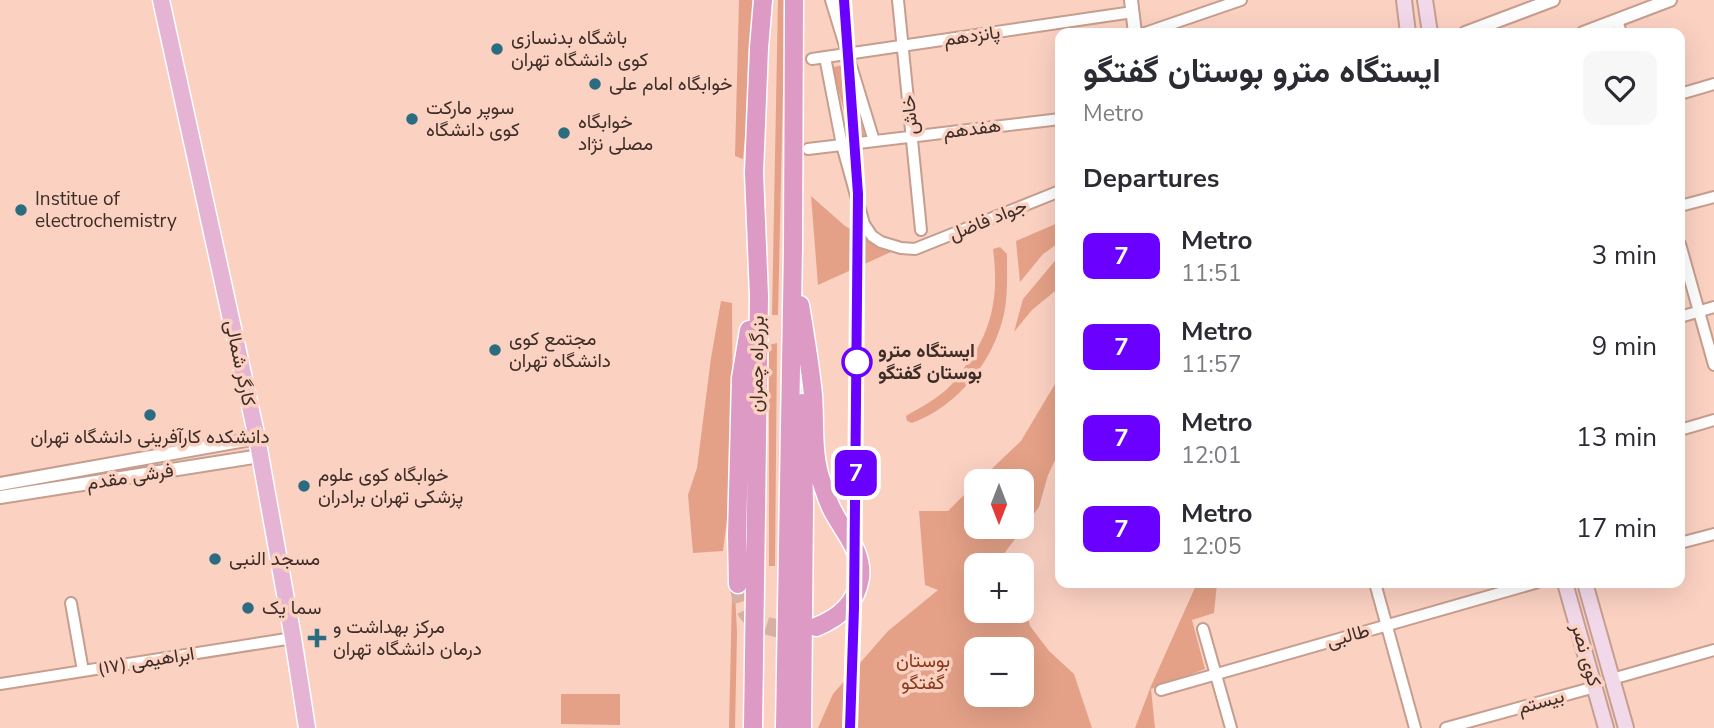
<!DOCTYPE html>
<html lang="en">
<head>
<meta charset="utf-8">
<style>
  :root { --surface:#fff; --page:#f7f7f7; --text:#2b2b33; --muted:#7c7c81 }
  body { margin:0; font-family:"Nunito Sans",Vazirmatn,sans-serif; background:var(--page); color:var(--text); height:100vh; display:flex; flex-direction:column; font-size:26px; white-space:nowrap }
  * { box-sizing:border-box; margin:0 }
  p { font-size:23px; color:var(--muted) }
  .icon { flex:none; width:38px; height:38px; fill:none; stroke:currentColor; stroke-width:2; stroke-linecap:round; stroke-linejoin:round }
  .map { position:relative; flex:1; overflow:hidden }
  .sheet { position:absolute; left:1055px; top:28px; width:630px; height:560px; display:flex; flex-direction:column; background:var(--surface); border-radius:14px; box-shadow:0 7px 28px #0002 }
  .sheet>* { flex:none }
  .badge { padding:0 14px; border-radius:10px; font-size:24px; line-height:46px }
  .needle { width:46px; rotate:180deg }
  .fabs { position:absolute; left:964px; top:469px; display:grid; gap:14px }
  .fabs a { display:grid; place-items:center; width:70px; height:70px; border-radius:14px; background:var(--surface); box-shadow:0 7px 28px #0002; font-size:35px }
  .map>.badge { position:absolute; translate:-50% -50%; box-shadow:0 0 0 4px #fff }
  h2 { padding:0 28px; font-size:26px; line-height:63px }
  .round { display:grid; place-items:center; flex:none; width:74px; height:74px; border-radius:14px; background:var(--page) }
  .summary { display:flex; align-items:center; justify-content:space-between; height:119px; padding:0 28px }
  h1 { font-size:33px; font-weight:700; line-height:52px }
  ul { padding:0; list-style:none }
  li { display:flex; align-items:center; gap:21px; height:91px; padding:0 28px }
  li div { flex:1 }
  li b { display:block; font-size:26px }
  li em { font-style:normal }
  li .badge { min-width:77px; font-weight:700; text-align:center }
  .map>svg:first-child { display:block }
  .green { fill:#e4a187; fill-rule:evenodd }
  .lines { fill:none; stroke-linecap:round; stroke-linejoin:round }
  .trunk-tunnel { stroke:#d5b0a3; stroke-width:18; stroke-dasharray:18 9; stroke-linecap:butt }
  .minor-casing { stroke:#c69e8f; stroke-width:14 }
  .tertiary-casing { stroke:#c69e8f; stroke-width:16 }
  .secondary-casing { stroke:#c69e8f; stroke-width:18 }
  .primary-casing { stroke:#fff; stroke-width:19 }
  .trunk-casing { stroke:#fff; stroke-width:21 }
  .minor { stroke:#fff; stroke-width:10 }
  .tertiary { stroke:#fff; stroke-width:12 }
  .secondary { stroke:#f2d9e9; stroke-width:14 }
  .primary { stroke:#e5b3d3; stroke-width:16 }
  .trunk { stroke:#dc9ac4; stroke-width:18 }
  .line-casing { stroke:#fff; stroke-width:16 }
  .line { stroke:#6a00ff; stroke-width:10 }
  .poi-dot { fill:#2b6c80; stroke:#fbd1c2; stroke-width:2.5 }
  .stop-dot { fill:#fff; stroke:#6a00ff; stroke-width:3.5 }
  .labels { text-anchor:middle; dominant-baseline:central; stroke-width:7; stroke-linejoin:round; paint-order:stroke }
  .street-label { font-size:19px; fill:#3d2d27; stroke:#fbd1c2 }
  .poi-label { font-size:19px; fill:#3d2d27; stroke:#fbd1c2; text-anchor:start }
  .stop-label { font-size:19px; font-weight:bold; fill:#3d2d27; stroke:#fbd1c2; text-anchor:start }
  .park-label { font-size:19px; fill:#883a18; stroke:#fbd1c2 }
</style>
</head>
<body>
<div class="map">
<svg width="1714" height="728" viewBox="0 0 1714 728">
  <rect width="100%" height="100%" fill="#fbd1c2"/>
  <path class="green" d="M739 0H755L753 46 743 159 735 156Z
    M778 0H785L778 315H772Z
    M842 65 845 67 866 139 852 141 833 70 834 67Z
    M811 196 845 226 891 252 818 285Z
    M1060 222V242L1043 254 1020 282 1016 241Z
    M1000 247 1007 254C1007 275 1008 295 1004 314 993 362 958 406 912 423L907 421 906 416C921 407 939 398 951 385 956 380 960 374 964 368 993 331 999 295 993 249Z
    M1060 258V287L1032 310 1014 332 1023 299 1054 262Z
    M721 301 732 303 733 472 723 551 693 553 688 495 697 468 711 358Z
    M777 343 775 566H769V345Z
    M1060 372V450L1048 475 1039 507 1003 555 1013 558 1015 565H976V611H1022V593L1030 626 1049 651 1074 674 1092 728H818L833 694 888 631 938 590 925 585 919 511H948L976 483V527H1022V481H979L1021 441 1058 379ZM976 649H1022V695H976Z
    M733 551 737 633 735 728H729Z
    M1197 583H1217L1214 613 1192 620 1205 669 1151 689 1155 728H1135L1151 686Z
    M561 694H620V725L561 724Z"/>
  <g class="lines">
    <path class="trunk-tunnel" d="M738 584C740 593 742 603 746 611 756 628 782 630 799 629"/>
    <g class="minor-casing">
      <path id="minor" d="M831 0 874 141
        M898 0 921 230
        M1617 20 1621 33
        M1145 33 1241 0
        M825 57 842 145 864 224 872 236 881 242 901 248 915 249 1060 191
        M812 59 1133 12
        M1680 94 1714 84
        M808 149 1060 119
        M1680 206 1714 197
        M1680 244 1714 365
        M1680 317 1714 307
        M1680 430 1714 420
        M1680 543 1714 534
        M1375 583 1415 728
        M71 603 83 671
        M1203 629 1231 728
        M1612 679 1714 650
        M0 684 293 638
        M1161 690 1535 583
        M1446 728 1595 687"/>
    </g>
    <g class="tertiary-casing">
      <path id="tertiary" d="M1131 0 1135 33
        M1465 33 1553 0
        M1583 33 1670 0
        M0 484 257 438
        M0 497 260 456"/>
    </g>
    <g class="secondary-casing">
      <path id="secondary" d="M1404 0 1408 33
        M1425 0 1430 33
        M1565 583 1606 728
        M1585 583 1626 728"/>
    </g>
    <g class="primary-casing">
      <path id="primary" d="M161 0 257 438 293 638 307 728"/>
    </g>
    <g class="trunk-casing">
      <path id="trunk" d="M800 305C805 335 810 365 813 395 815 423 812 454 821 480 825 492 828 504 835 515 846 535 863 553 860 578 856 604 839 618 816 627
        M802 403 804 505 802 728
        M738 584 737 535 741 378 749 330
        M753 728 759 296 754 173 759 48 763 0
        M785 728 793 247 794 0"/>
    </g>
    <use href="#minor" class="minor"/>
    <use href="#tertiary" class="tertiary"/>
    <use href="#secondary" class="secondary"/>
    <use href="#primary" class="primary"/>
    <use href="#trunk" class="trunk"/>
  </g>
  <g class="lines">
    <g class="line-casing">
      <path id="line" d="M844 0 858 194 854 608 850 728"/>
    </g>
    <use href="#line" class="line"/>
  </g>
  <g class="poi-dot">
    <circle cx="497" cy="49" r="7"/>
    <circle cx="595" cy="84" r="7"/>
    <circle cx="412" cy="119" r="7"/>
    <circle cx="564" cy="133" r="7"/>
    <circle cx="21" cy="210" r="7"/>
    <circle cx="495" cy="350" r="7"/>
    <circle cx="150" cy="415" r="7"/>
    <circle cx="304" cy="486" r="7"/>
    <circle cx="215" cy="559" r="7"/>
    <circle cx="248" cy="608" r="7"/>
    <path d="M313.5 627.5h7v7h7v7h-7v7h-7v-7h-7v-7h7z"/>
  </g>
  <circle class="stop-dot" cx="857" cy="362" r="14"/>
  <g class="labels">
    <g class="street-label">
      <text transform="translate(972 36) rotate(-8)">پانزدهم</text>
      <text transform="translate(910 115) rotate(-96)">خاش</text>
      <text transform="translate(972 129) rotate(-7)">هفدهم</text>
      <text transform="translate(988 220) rotate(-22)">جواد فاضل</text>
      <text transform="translate(240 363) rotate(78)">کارگر شمالی</text>
      <text transform="translate(757 364) rotate(-89)">بزرگراه چمران</text>
      <text transform="translate(130 477) rotate(-9)">فرشی مقدم</text>
      <text transform="translate(1348 636) rotate(-16)">طالبی</text>
      <text transform="translate(1586 655) rotate(74)">کوی نصر</text>
      <text transform="translate(146 661) rotate(-9)">ابراهیمی (۱۷)</text>
      <text transform="translate(1541 702) rotate(-16)">بیستم</text>
    </g>
    <g class="poi-label">
      <text x="511" y="38">باشگاه بدنسازی<tspan x="511" dy="22">کوی دانشگاه تهران</tspan></text>
      <text x="609" y="84">خوابگاه امام علی</text>
      <text x="426" y="108">سوپر مارکت<tspan x="426" dy="22">کوی دانشگاه</tspan></text>
      <text x="578" y="122">خوابگاه<tspan x="578" dy="22">مصلی نژاد</tspan></text>
      <text x="35" y="199">Institue of<tspan x="35" dy="22">electrochemistry</tspan></text>
      <text x="509" y="339">مجتمع کوی<tspan x="509" dy="22">دانشگاه تهران</tspan></text>
      <text x="150" y="437" text-anchor="middle">دانشکده کارآفرینی دانشگاه تهران</text>
      <text x="318" y="475">خوابگاه کوی علوم<tspan x="318" dy="22">پزشکی تهران برادران</tspan></text>
      <text x="229" y="559">مسجد النبی</text>
      <text x="262" y="608">سما یک</text>
      <text x="333" y="627">مرکز بهداشت و<tspan x="333" dy="22">درمان دانشگاه تهران</tspan></text>
    </g>
    <g class="stop-label">
      <text x="878" y="351">ایستگاه مترو<tspan x="878" dy="22">بوستان گفتگو</tspan></text>
    </g>
    <g class="park-label">
      <text x="923" y="661">بوستان<tspan x="923" dy="22">گفتگو</tspan></text>
    </g>
  </g>
</svg>
<div class="fabs">
<a><svg class="needle" viewBox="-14 -14 28 28"><path d="M0-13l5 13h-10z" fill="#e53935"/><path d="M0 13l5-13h-10z" fill="#7c7c81"/></svg></a>
<a>+</a>
<a>−</a>
</div>
<b class="badge" style="left:856px;top:473px;background:#6a00ff;color:#fff">7</b>
<section class="sheet">
<div class="summary"><div><h1>ایستگاه مترو بوستان گفتگو</h1><p>Metro</p></div><a class="round"><svg class="icon" aria-label="heart" viewBox="0 0 24 24"><path d="M12 20l-8-8c-3-5 5-10 8-4 3-6 11-1 8 4z"/></svg></a></div>
<h2>Departures</h2>
<ul>
<li><span class="badge" style="background:#6a00ff;color:#fff">7</span><div><b>Metro</b><p>11:51</p></div><em>3 min</em></li>
<li><span class="badge" style="background:#6a00ff;color:#fff">7</span><div><b>Metro</b><p>11:57</p></div><em>9 min</em></li>
<li><span class="badge" style="background:#6a00ff;color:#fff">7</span><div><b>Metro</b><p>12:01</p></div><em>13 min</em></li>
<li><span class="badge" style="background:#6a00ff;color:#fff">7</span><div><b>Metro</b><p>12:05</p></div><em>17 min</em></li>
</ul>
</section>
</div>
</body>
</html>
